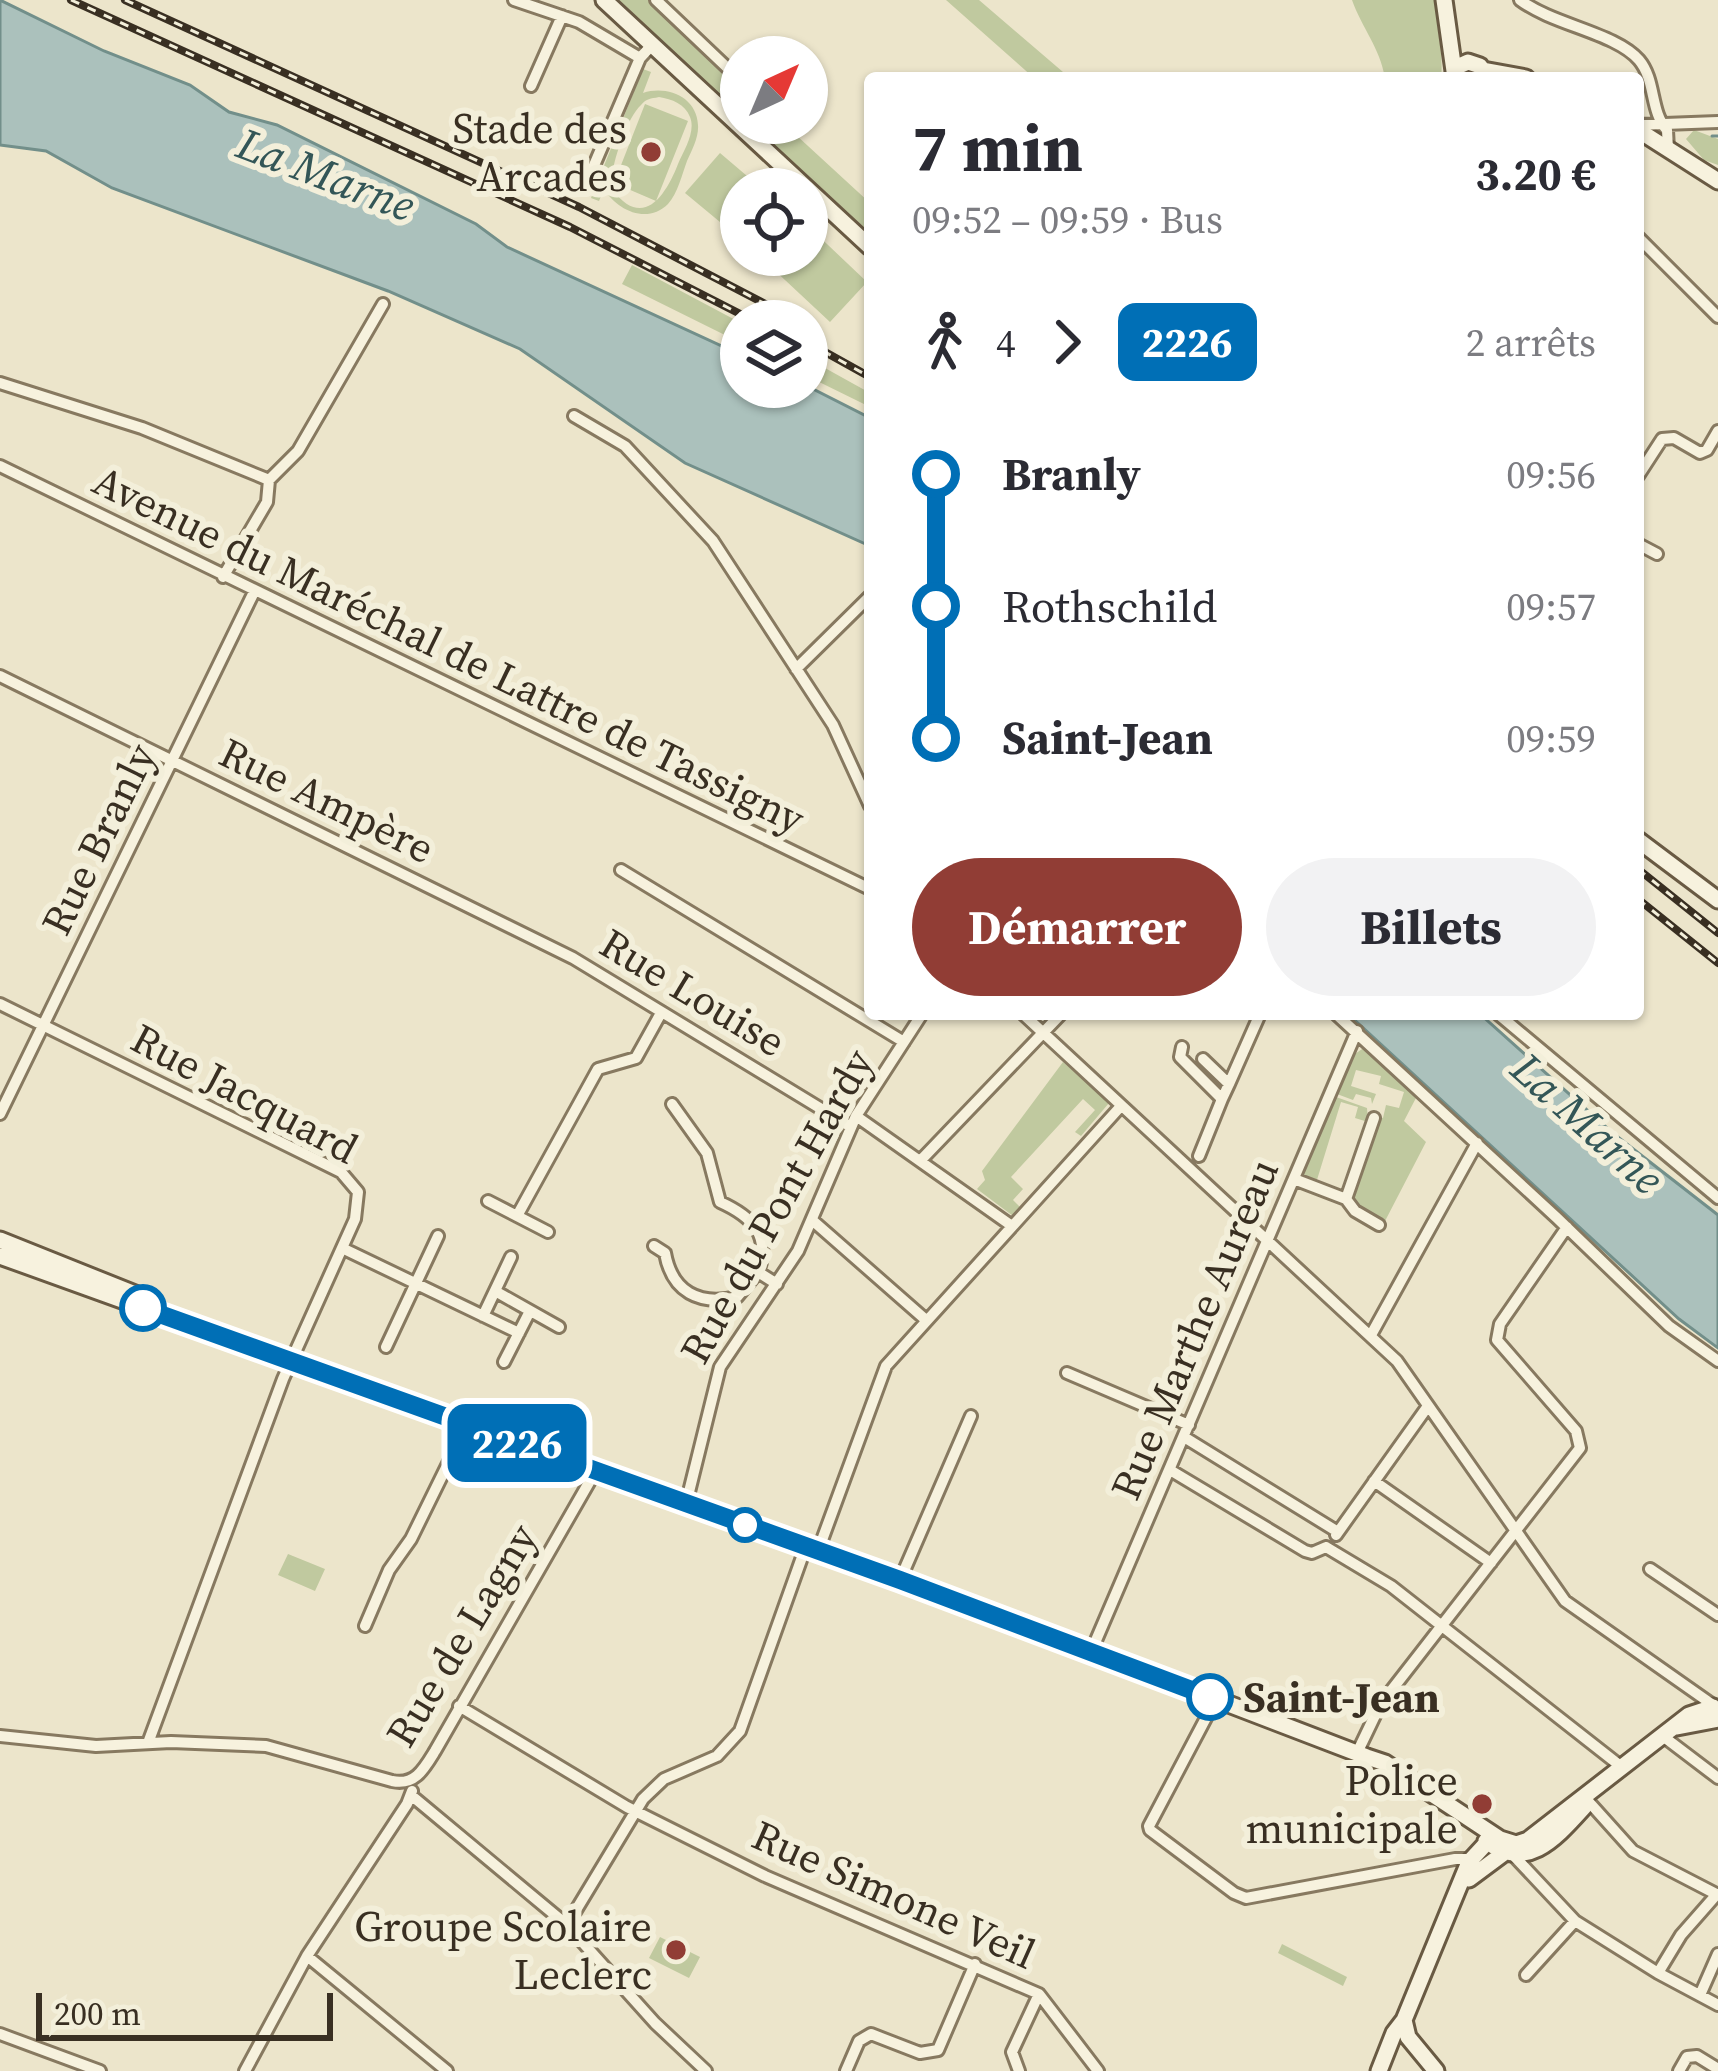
<!DOCTYPE html>
<html lang="fr">
<head>
<meta charset="utf-8">
<style>
  :root { --surface:#fff; --page:#f2f2f3; --text:#2b2b33; --muted:#7c7c81; --accent:#913d35 }
  body { margin:0; font-family:"Source Serif 4",serif; background:var(--page); color:var(--text); height:100vh; display:flex; flex-direction:column; font-size:45px; white-space:nowrap }
  * { box-sizing:border-box; margin:0 }
  p { font-size:39px; color:var(--muted) }
  .icon { flex:none; width:66px; height:66px; fill:none; stroke:currentColor; stroke-width:2; stroke-linecap:round; stroke-linejoin:round }
  .map { position:relative; flex:1; overflow:hidden }
  .sheet { position:absolute; left:864px; top:72px; width:780px; height:948px; display:flex; flex-direction:column; background:var(--surface); border-radius:12px; box-shadow:0 3px 9px #0004 }
  .sheet>* { flex:none }
  .badge { padding:0 24px; border-radius:18px; font-size:42px; line-height:78px }
  .needle { width:78px; rotate:44deg }
  .tools { position:absolute; left:720px; top:36px; display:grid; gap:24px }
  .tools a { display:grid; place-items:center; width:108px; height:108px; border-radius:50%; background:var(--surface); box-shadow:0 3px 9px #0004; font-size:60px }
  .scale { position:absolute; left:36px; bottom:30px; width:297px; box-sizing:border-box; padding-left:12px; border:6px solid #392f22; border-top:0; font-size:33px; line-height:42px; white-space:nowrap; color:#392f22; -webkit-text-stroke:9px #f3efda; paint-order:stroke }
  .map>.badge { position:absolute; translate:-50% -50%; box-shadow:0 0 0 6px #fff }
  .legs { display:flex; align-items:center; gap:18px; height:132px; padding:0 48px; font-size:39px }
  .legs p { margin-inline-start:auto }
  .head { display:flex; align-items:center; justify-content:space-between; height:204px; padding:0 48px }
  h1 { font-size:66px; font-weight:700; line-height:90px }
  .cta { display:flex; gap:24px; margin-top:auto; padding:24px 48px }
  .cta a { flex:1; height:138px; border-radius:72px; background:var(--accent); color:#fff; font-size:48px; font-weight:700; line-height:138px; text-align:center }
  .cta a+a { background:var(--page); color:var(--text) }
  ul { padding:0 48px; list-style:none }
  li { display:flex; align-items:center; gap:42px; height:132px; font-size:45px }
  li i { display:grid; place-items:center; width:18px; height:100%; margin:0 15px; background:currentColor }
  li i::after { content:''; width:30px; height:30px; margin:-15px; border:9px solid; border-radius:50%; background:var(--surface) }
  li p { margin-inline-start:auto }
  li:first-child i { background:linear-gradient(#0000 50%,currentColor 0) }
  li:last-child i { background:linear-gradient(currentColor 50%,#0000 0) }
  .map>svg:first-child { display:block }
  .green { fill:#c0c99f; fill-rule:evenodd }
  .water { fill:#abc1bc; stroke:#728f8a; stroke-width:3 }
  .lines { fill:none; stroke-linecap:round; stroke-linejoin:round }
  .stream { stroke:#728f8a; stroke-width:3 }
  .street-casing { stroke:#877960; stroke-width:16 }
  .secondary-casing { stroke:#695a43; stroke-width:21 }
  .street { stroke:#f7f2de; stroke-width:10 }
  .secondary { stroke:#f7f2de; stroke-width:15 }
  .rail-casing { stroke:#392f22; stroke-width:8 }
  .rail { stroke:#f3efda; stroke-width:3; stroke-dasharray:9; stroke-linecap:butt }
  .line-1-casing { stroke:#fff; stroke-width:27 }
  .line-1 { stroke:#006fb6; stroke-width:18 }
  .poi-dot { fill:#913d35; stroke:#f3efda; stroke-width:4.5 }
  .stop-1-dot { fill:#fff; stroke:#006fb6; stroke-width:6 }
  .labels { text-anchor:middle; dominant-baseline:central; stroke-width:12; stroke-linejoin:round; paint-order:stroke }
  .poi-label { font-size:42px; fill:#392f22; stroke:#f3efda; text-anchor:end }
  .street-label { font-size:42px; fill:#392f22; stroke:#f3efda }
  .stop-label { font-size:42px; font-weight:bold; fill:#392f22; stroke:#f3efda; text-anchor:start }
  .water-label { font-size:45px; font-style:italic; fill:#335657; stroke:#f3efda }
</style>
</head>
<body>
<div class="map">
<svg width="1718" height="2071" viewBox="0 0 1718 2071">
  <rect width="100%" height="100%" fill="#ece5cb"/>
  <path class="green" d="M619 0H650L741 84V114Z
    M946 0H979L1070 78H1034Z
    M1352 0H1435C1436 26 1444 53 1441 78H1385C1380 48 1362 28 1352 0Z
    M643 69 651 72 643 93C667 85 697 97 698 125 699 137 692 150 687 161 682 174 678 193 668 204 647 225 617 210 604 189L599 201 591 198ZM659 97C672 99 685 104 690 117 696 132 684 150 678 164 666 195 643 231 612 189 608 172 627 117 641 105 647 98 650 99 659 97Z
    M645 104 688 121 656 201 614 183Z
    M751 123H783L870 203V233Z
    M1694 130 1718 139V165L1704 160 1686 139Z
    M720 153 760 187 741 189V209L726 227 685 193Z
    M808 226 867 282 830 322 770 266 781 255H807Z
    M632 265 741 323V343L622 284Z
    M807 358 870 393V407L807 376Z
    M1365 1047 1417 1096 1404 1121 1426 1142 1384 1223 1353 1205V1198L1376 1116 1383 1118 1386 1105 1399 1108 1404 1092 1379 1084 1381 1076 1356 1070 1351 1086 1376 1094 1372 1104 1371 1098 1356 1094 1353 1100 1337 1094 1352 1056Z
    M1063 1062 1109 1103 1081 1136 1075 1132 1095 1110 1083 1099 1011 1177 1023 1189 1013 1200 1020 1207 1013 1216 977 1189 985 1180 982 1171Z
    M1336 1097 1367 1108 1368 1122 1355 1118 1358 1107 1341 1102 1316 1183 1302 1176Z
    M288 1554 325 1569 315 1591 278 1575Z
    M660 1937 700 1957 689 1978 649 1958Z
    M1282 1944 1347 1977 1343 1986 1278 1953Z"/>
  <path class="water" d="M0 0 104 51 190 85 229 112 277 125 476 224 507 247 741 355V387L807 386 870 418V546L685 463 520 349 388 291 112 188 46 151 0 145Z
    M1348 1014H1480L1614 1134 1718 1215V1348L1679 1319Z"/>
  <g class="lines">
    <path class="stream" d="M1712 136H1718"/>
    <g class="street-casing">
      <path id="street" d="M514 0 579 22 640 58 652 45
        M656 0 738 78
        M1520 0C1553 25 1616 33 1639 60 1656 80 1650 112 1667 130L1668 150
        M531 86 562 16
        M1638 125 1718 122
        M586 184 640 58
        M1638 237 1718 317
        M0 383 142 428 269 480
        M574 416 625 446 713 541 833 725 870 806
        M0 466 870 889
        M1638 476 1662 439 1674 438 1700 453 1707 450 1718 431
        M1638 544 1657 554
        M223 577 267 502 269 480 298 451 383 304
        M796 669 870 596
        M0 676 573 958 851 1127
        M621 870 904 1042
        M0 1004 341 1172 358 1192 355 1219 283 1379 148 1743
        M1023 1014 1397 1361 1565 1601 1713 1705
        M1336 1014 1557 1218 1669 1326 1718 1361
        M1498 1014 1718 1198
        M1182 1047 1180 1057 1222 1099 1229 1084
        M1203 1059 1229 1084 1260 1014
        M672 1104 707 1153 720 1202C751 1216 772 1235 758 1272L777 1284
        M0 1114 254 592
        M856 1116 1012 1226
        M1199 1156 1222 1099
        M921 1160 1061 1014
        M1294 1179 1346 1199 1374 1118
        M1346 1199 1355 1211 1379 1225
        M488 1201 548 1232
        M517 1216 598 1069 636 1058 661 1013
        M812 1220 926 1320
        M654 1246 665 1253C672 1292 699 1306 737 1297L758 1272
        M342 1248 519 1333
        M495 1291 559 1327
        M483 1316 511 1257
        M1371 1335 1477 1143
        M386 1347 438 1236
        M504 1362 530 1311
        M1067 1373 1189 1425
        M1184 1437 1338 1532
        M1170 1470 1305 1551 1312 1553 1326 1547
        M1374 1481 1491 1563
        M686 1504 720 1367 798 1251 856 1116 922 1014
        M1336 1535 1428 1406
        M1326 1547 1391 1586 1623 1768
        M818 1551 886 1366 1121 1106
        M1650 1569 1718 1615
        M900 1580 971 1416
        M365 1626 389 1570 411 1539 467 1425
        M1091 1652 1357 1031
        M1216 1699 1149 1826 1150 1830 1234 1893 1246 1898 1455 1859H1466L1472 1867
        M459 1706 627 1807 765 1876 1039 1994 1098 2071
        M0 1736 96 1746 171 1742 266 1746 392 1781C415 1786 424 1769 435 1751L595 1472
        M1664 1737 1718 1778
        M1357 1753 1380 1705 1580 1448 1576 1431 1497 1340 1500 1324 1567 1227
        M412 1796 567 1925 655 2023 706 2071
        M1589 1802 1633 1851 1718 1895
        M1514 1856 1575 1921 1658 1973 1718 2005
        M567 1925 643 1799 664 1779 717 1756 740 1731 806 1546
        M307 1956 447 2071
        M1658 1973 1681 1935 1717 1894
        M1526 1975 1575 1921
        M1700 1995 1718 1954
        M0 2034 100 2071
        M245 2071 307 1956 407 1804 412 1791
        M846 2071 859 2041 871 2034 920 2053 938 2050 975 1964
        M1019 2071 1012 2052 1039 1994
        M1679 2071 1687 2057 1697 2056 1718 2069"/>
    </g>
    <g class="secondary-casing">
      <path id="secondary" d="M604 0 870 247
        M1444 0 1454 71
        M1483 70 1526 78
        M1452 78 1457 67 1468 62 1480 66 1486 78
        M1638 130 1718 181
        M1638 840 1718 900
        M0 1240 150 1300
        M0 1256 1004 1618 1367 1757 1385 1763 1500 1839 1516 1844 1528 1840 1689 1715 1713 1707
        M1677 1727 1718 1719
        M1486 1841C1527 1872 1555 1839 1584 1807
        M1469 1879 1504 1853
        M1404 2020 1408 2037 1436 2071
        M1379 2071 1394 2033 1404 2020 1469 1862 1493 1836"/>
    </g>
    <use href="#street" class="street"/>
    <use href="#secondary" class="secondary"/>
    <g class="rail-casing">
      <path id="rail" d="M71 0 570 227 754 321
        M125 0 579 207 798 321
        M807 342 870 377
        M1638 869 1718 933
        M1638 899 1718 963"/>
    </g>
    <use href="#rail" class="rail"/>
  </g>
  <g class="lines">
    <g class="line-1-casing">
      <path id="line-1" d="M143 1308 900 1580 1210 1697"/>
    </g>
    <use href="#line-1" class="line-1"/>
  </g>
  <g class="poi-dot">
    <circle cx="651" cy="152" r="12"/>
    <circle cx="1482" cy="1804" r="12"/>
    <circle cx="676" cy="1950" r="12"/>
  </g>
  <g class="stop-1-dot">
    <circle cx="143" cy="1308" r="21"/>
    <circle cx="745" cy="1525" r="15"/>
    <circle cx="1210" cy="1697" r="21"/>
  </g>
  <g class="labels">
    <g class="poi-label">
      <text x="627" y="128">Stade des<tspan x="627" dy="48">Arcades</tspan></text>
      <text x="1458" y="1780">Police<tspan x="1458" dy="48">municipale</tspan></text>
      <text x="652" y="1926">Groupe Scolaire<tspan x="652" dy="48">Leclerc</tspan></text>
    </g>
    <g class="street-label">
      <text transform="translate(449 649) rotate(26)">Avenue du Maréchal de Lattre de Tassigny</text>
      <text transform="translate(327 800) rotate(26)">Rue Ampère</text>
      <text transform="translate(98 839) rotate(-64)">Rue Branly</text>
      <text transform="translate(693 992) rotate(31)">Rue Louise</text>
      <text transform="translate(245 1093) rotate(28)">Rue Jacquard</text>
      <text transform="translate(776 1206) rotate(-61)">Rue du Pont Hardy</text>
      <text transform="translate(1194 1329) rotate(-67)">Rue Marthe Aureau</text>
      <text transform="translate(461 1635) rotate(-59)">Rue de Lagny</text>
      <text transform="translate(894 1894) rotate(24)">Rue Simone Veil</text>
    </g>
    <g class="stop-label">
      <text x="1243" y="1697">Saint-Jean</text>
    </g>
    <g class="water-label">
      <text transform="translate(326 174) rotate(21)">La Marne</text>
      <text transform="translate(1588 1123) rotate(42)">La Marne</text>
    </g>
  </g>
</svg>
<div class="tools">
<a><svg class="needle" viewBox="-14 -14 28 28"><path d="M0-13l5 13h-10z" fill="#e53935"/><path d="M0 13l5-13h-10z" fill="#7c7c81"/></svg></a>
<a><svg class="icon" aria-label="locate" viewBox="0 0 24 24"><circle cx="12" cy="12" r="6"/><path d="M12 2v4M12 18v4M2 12h4M18 12h4"/></svg></a>
<a><svg class="icon" aria-label="layers" viewBox="0 0 24 24"><path d="M12 4l9 5-9 5-9-5zM3 14l9 5 9-5"/></svg></a>
</div>
<div class="scale">200 m</div>
<b class="badge" style="left:517px;top:1443px;background:#006fb6;color:#fff">2226</b>
<section class="sheet">
<div class="head"><div><h1>7 min</h1><p>09:52 – 09:59 · Bus</p></div><b>3.20 €</b></div>
<div class="legs"><svg class="icon" aria-label="walk" viewBox="0 0 24 24"><circle cx="13" cy="4" r="2"/><path d="M13 8l-2 6 4 7M11 14l-3 7M7 12l3-4h3l4 4"/></svg>4<svg class="icon" aria-label="forward" viewBox="0 0 24 24"><path d="M9 5l7 7-7 7"/></svg><b class="badge" style="background:#006fb6;color:#fff">2226</b><p>2 arrêts</p></div>
<ul>
<li><i style="color:#006fb6"></i><b>Branly</b><p>09:56</p></li>
<li><i style="color:#006fb6"></i><span>Rothschild</span><p>09:57</p></li>
<li><i style="color:#006fb6"></i><b>Saint-Jean</b><p>09:59</p></li>
</ul>
<div class="cta"><a>Démarrer</a><a>Billets</a></div>
</section>
</div>
</body>
</html>
